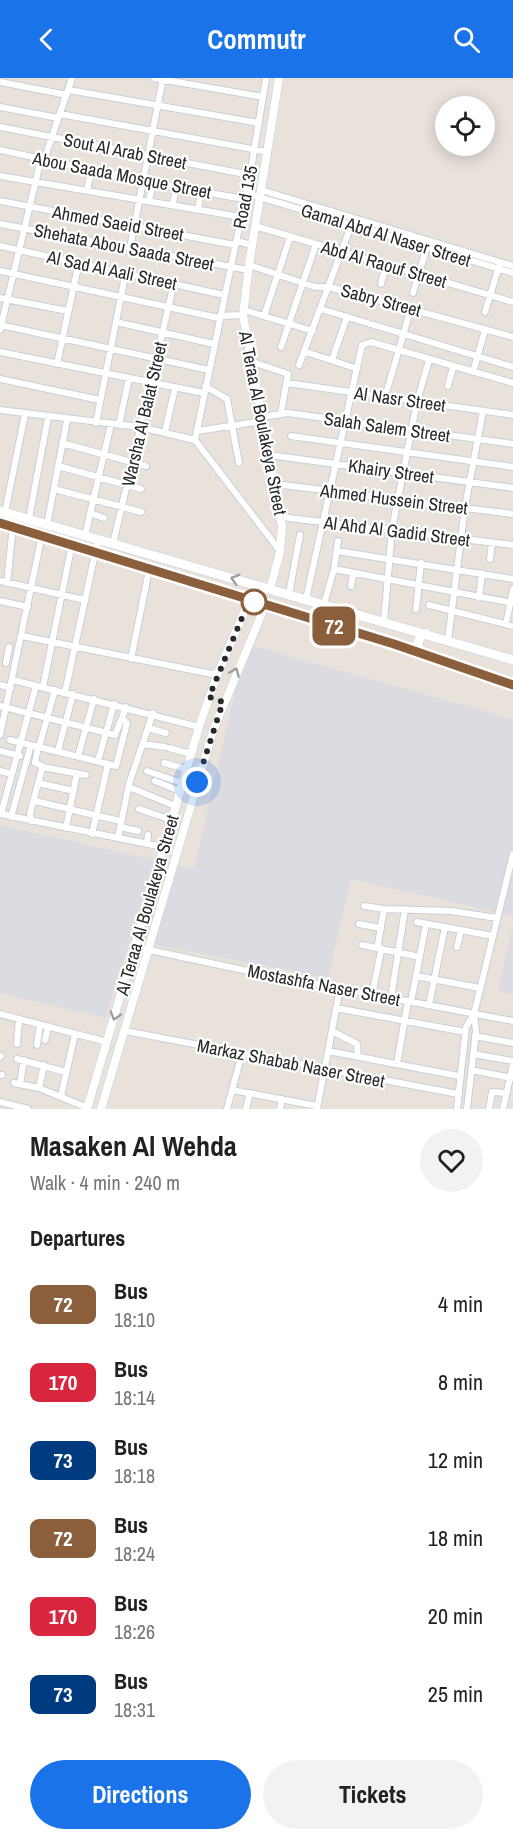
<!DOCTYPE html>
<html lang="en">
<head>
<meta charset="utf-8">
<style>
  :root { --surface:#fff; --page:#f2f2f2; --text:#202124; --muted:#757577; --accent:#1a73e8 }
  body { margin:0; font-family:"Archivo Narrow",sans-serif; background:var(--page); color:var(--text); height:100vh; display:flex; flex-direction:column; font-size:22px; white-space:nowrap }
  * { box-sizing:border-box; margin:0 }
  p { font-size:20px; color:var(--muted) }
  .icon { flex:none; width:33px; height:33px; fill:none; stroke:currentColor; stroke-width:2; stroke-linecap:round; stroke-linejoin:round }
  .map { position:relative; height:1031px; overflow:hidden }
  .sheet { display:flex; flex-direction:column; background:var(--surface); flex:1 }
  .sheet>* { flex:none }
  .badge { padding:0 12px; border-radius:9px; font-size:21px; line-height:39px }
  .buttons { position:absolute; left:435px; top:18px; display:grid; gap:12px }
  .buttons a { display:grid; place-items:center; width:60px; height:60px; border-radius:50%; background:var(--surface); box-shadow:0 3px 15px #0003; font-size:30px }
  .you { position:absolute; width:30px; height:30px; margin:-15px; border:4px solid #fff; border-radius:50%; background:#1a73e8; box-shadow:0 0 0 9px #1a73e833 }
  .map>.badge { position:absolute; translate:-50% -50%; box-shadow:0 0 0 3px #fff }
  h2 { padding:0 30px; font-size:22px; line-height:54px }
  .round { display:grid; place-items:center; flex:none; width:63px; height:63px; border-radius:32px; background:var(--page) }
  .summary { display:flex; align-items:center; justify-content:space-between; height:102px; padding:0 30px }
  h1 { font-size:28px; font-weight:700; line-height:45px }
  .primary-button { display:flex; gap:12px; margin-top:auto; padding:12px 30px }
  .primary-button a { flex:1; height:69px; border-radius:36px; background:var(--accent); color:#fff; font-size:24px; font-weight:700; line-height:69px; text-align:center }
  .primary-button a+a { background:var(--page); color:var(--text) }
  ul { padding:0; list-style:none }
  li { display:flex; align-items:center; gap:18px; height:78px; padding:0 30px }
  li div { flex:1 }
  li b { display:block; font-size:22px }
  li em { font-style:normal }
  li .badge { min-width:66px; font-weight:700; text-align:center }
  header { display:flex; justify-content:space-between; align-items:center; height:78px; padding:0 30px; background:var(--accent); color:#fff; font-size:27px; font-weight:700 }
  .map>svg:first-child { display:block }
  .industrial { fill:#dddbe2 }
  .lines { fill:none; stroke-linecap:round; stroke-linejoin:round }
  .minor-casing { stroke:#caced9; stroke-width:8 }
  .tertiary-casing { stroke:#caced9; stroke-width:9 }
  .secondary-casing { stroke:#caced9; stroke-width:10 }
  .minor { stroke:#fff; stroke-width:6 }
  .tertiary { stroke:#fff; stroke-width:8 }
  .secondary { stroke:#fff; stroke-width:9 }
  .oneway { stroke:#9e9e9e }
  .line-casing { stroke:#fff; stroke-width:14 }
  .line { stroke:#8b5e3c; stroke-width:9 }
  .walk { stroke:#282828; stroke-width:6; stroke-dasharray:0 10.8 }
  .stop-dot { fill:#fff; stroke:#8b5e3c; stroke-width:3 }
  .labels { text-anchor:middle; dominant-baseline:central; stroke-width:4.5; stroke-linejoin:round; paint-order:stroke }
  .street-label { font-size:18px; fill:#282828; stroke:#fff }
</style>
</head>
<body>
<header><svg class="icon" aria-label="back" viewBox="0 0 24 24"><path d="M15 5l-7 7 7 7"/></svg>Commutr<svg class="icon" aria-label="search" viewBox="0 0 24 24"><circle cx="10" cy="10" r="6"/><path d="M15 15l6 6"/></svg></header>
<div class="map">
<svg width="513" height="1031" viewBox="0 0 513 1031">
  <rect width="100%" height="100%" fill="#e9e2db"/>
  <path class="industrial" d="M246 566 513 641V838L351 801 328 900 130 862 105 940 0 915V747L194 791Z
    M513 846V917L498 913Z"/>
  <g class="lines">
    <g class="minor-casing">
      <path id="minor" d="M154 0 263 19
        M0 4 67 17
        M69 12 259 45
        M0 29 58 40
        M60 36 268 74
        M0 49 250 97
        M0 72 142 103 244 121
        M44 82 72 0
        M0 98 241 139
        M261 112 513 188
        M87 113 91 93
        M246 115 513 195
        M0 123 235 167
        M149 123 153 105
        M173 127 176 109
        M198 132 201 113
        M0 146 248 192
        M255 148 513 224
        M236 163 252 167
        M0 168 224 217
        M130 170 163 0
        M249 187 315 209H329L513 259
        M0 193 219 240
        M381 206 386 187
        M413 215 427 169
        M0 220 68 233
        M321 231 513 289
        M244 232 313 253
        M485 234 499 188
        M220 238 243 237
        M264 238 290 159
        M116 244 214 266
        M0 247 209 292
        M0 252 41 81
        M281 269 316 166
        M0 274 204 315
        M306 274 355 290
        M332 282 347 239
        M250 283 288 296 281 335
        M57 286 79 184
        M299 287 352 145
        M473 294 485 252
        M0 301 100 322
        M287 305 513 337
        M205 308 227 321 239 385
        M448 308 453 289
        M385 319 411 230
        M0 332 140 349 195 362
        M262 339 288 335 513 366
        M96 345 126 193
        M119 347 129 300
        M197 353 263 343
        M165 354 175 310
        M291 358 513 389
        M195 362 250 97 266 0
        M195 362 280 473
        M62 365 146 388
        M269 377 513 410
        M58 388 141 411
        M275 406 513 436
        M54 411 141 434
        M5 434 25 336
        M90 435 104 440
        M281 439 513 467
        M29 441 48 339
        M47 447 67 342
        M85 458 111 346
        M113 466 174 205
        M337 473 513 501
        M490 481 492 465
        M334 491 513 525
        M0 503 85 522
        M7 505 13 448
        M351 508 353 495
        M289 516 300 457
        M479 520 482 495
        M306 521 362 267 371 264 513 305
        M0 523 28 529
        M324 526 334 491 338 463
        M429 527 513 548
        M416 531 421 485
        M384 543 392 451 417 324 429 282
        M506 546 513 511
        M22 558 217 597
        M448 562 465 429 483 333
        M131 581 149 492
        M6 585 9 569
        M13 602 199 649
        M0 607 11 610
        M43 609 72 466
        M65 614 98 462
        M0 628 115 657 122 640
        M148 650 166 655
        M0 657 42 457
        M10 662 116 688 127 645 122 640 126 629
        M143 666 165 669
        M39 669 55 612
        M169 670 191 676
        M0 673 20 678
        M58 673 73 616
        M78 678 94 621
        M98 683 114 626
        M164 685 186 691
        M42 689 86 697
        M0 693 12 696
        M147 693 182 705
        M155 703 180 713
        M38 705 74 713
        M129 709 175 728
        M35 723 120 743
        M139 731 171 742
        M0 736 163 769
        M1 736 36 608
        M11 739 31 667
        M31 743 30 735 42 691 41 687 35 685 38 668
        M120 749 138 753
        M66 750 77 695
        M92 756 108 686
        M118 760 129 706 153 635
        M147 766 148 757
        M364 828 384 831 451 833 497 840
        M417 844 493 858
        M359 846 381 850
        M362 867 420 879
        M135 869 248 893 513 943
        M457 869 461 852
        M416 898 480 910
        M372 917 381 873 378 866 384 831
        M391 920 405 831
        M411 924 426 846
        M429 927 445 849
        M336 930 465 954
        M0 936 107 964
        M125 953 458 1016
        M332 953 357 966 358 979
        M475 958 513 965
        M45 962 48 949
        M17 966 19 941
        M37 967 40 947
        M328 973 459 998
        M473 976 513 983
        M0 979 1 978
        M17 981 66 994
        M397 986 408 923
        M471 992 512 1000
        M0 997H2
        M14 1005 39 1010 88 1030
        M20 1006 24 982
        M39 1010 44 987
        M232 1012 317 1028
        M61 1018 75 956
        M0 1024 28 1031
        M227 1031 242 975
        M246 1031 250 1015
        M280 1031 282 1021
        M317 1031 340 910
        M457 1031 466 949 474 936
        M467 1031 476 953 474 936 513 776
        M489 1031 492 1014 507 1015
        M503 1031 513 986"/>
    </g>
    <g class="tertiary-casing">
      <path id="tertiary" d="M270 511 280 474 282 448 243 237 249 187 279 0
        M87 1031 199 649 217 597 249 523
        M101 1031 213 653 265 528"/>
    </g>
    <g class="secondary-casing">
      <path id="secondary" d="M0 433 513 582
        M0 445 394 566 513 607
        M423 576 417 566 421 558 426 555"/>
    </g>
    <use href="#minor" class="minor"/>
    <use href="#tertiary" class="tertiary"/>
    <use href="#secondary" class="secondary"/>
  </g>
  <defs><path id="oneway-chevron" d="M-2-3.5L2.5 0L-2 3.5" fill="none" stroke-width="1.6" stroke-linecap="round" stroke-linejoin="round" transform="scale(1.5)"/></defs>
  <g class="oneway">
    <use href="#oneway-chevron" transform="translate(235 501) rotate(-164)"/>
    <use href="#oneway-chevron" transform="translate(235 594) rotate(-67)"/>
    <use href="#oneway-chevron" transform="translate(115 938) rotate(106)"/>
  </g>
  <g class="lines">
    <g class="line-casing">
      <path id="line" d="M0 445 394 566 513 607"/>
    </g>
    <use href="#line" class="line"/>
    <path class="walk" d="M197 704 223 624 209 619 249 523 254 524"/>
  </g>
  <circle class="stop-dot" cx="254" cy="524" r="12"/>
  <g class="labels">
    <g class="street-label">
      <text transform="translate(125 73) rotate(11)">Sout Al Arab Street</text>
      <text transform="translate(122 97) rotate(11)">Abou Saada Mosque Street</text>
      <text transform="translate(245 119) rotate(-79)">Road 135</text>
      <text transform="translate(118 145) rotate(10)">Ahmed Saeid Street</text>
      <text transform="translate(386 157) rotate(17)">Gamal Abd Al Naser Street</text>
      <text transform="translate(124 169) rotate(11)">Shehata Abou Saada Street</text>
      <text transform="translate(384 186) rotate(16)">Abd Al Raouf Street</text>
      <text transform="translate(112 192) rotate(12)">Al Sad Al Aali Street</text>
      <text transform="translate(381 222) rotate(15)">Sabry Street</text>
      <text transform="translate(400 321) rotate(8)">Al Nasr Street</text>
      <text transform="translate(144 336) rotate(-77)">Warsha Al Balat Street</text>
      <text transform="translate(263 345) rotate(79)">Al Teraa Al Boulakeya Street</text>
      <text transform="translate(387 349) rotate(8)">Salah Salem Street</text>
      <text transform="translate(391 393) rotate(8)">Khairy Street</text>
      <text transform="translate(394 421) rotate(7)">Ahmed Hussein Street</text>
      <text transform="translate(397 453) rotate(7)">Al Ahd Al Gadid Street</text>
      <text transform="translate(147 827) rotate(-74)">Al Teraa Al Boulakeya Street</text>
      <text transform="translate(324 907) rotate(11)">Mostashfa Naser Street</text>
      <text transform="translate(291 985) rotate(11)">Markaz Shabab Naser Street</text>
    </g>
  </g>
</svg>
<div class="buttons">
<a><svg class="icon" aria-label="locate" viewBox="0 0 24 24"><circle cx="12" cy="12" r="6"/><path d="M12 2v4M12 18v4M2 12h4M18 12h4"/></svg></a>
</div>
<div class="you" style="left:197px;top:704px"></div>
<b class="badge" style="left:334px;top:548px;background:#8b5e3c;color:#fff">72</b>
</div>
<section class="sheet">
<div class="summary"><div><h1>Masaken Al Wehda</h1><p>Walk · 4 min · 240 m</p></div><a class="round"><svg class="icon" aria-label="heart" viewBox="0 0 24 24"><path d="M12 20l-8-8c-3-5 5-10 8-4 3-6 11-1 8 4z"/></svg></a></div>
<h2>Departures</h2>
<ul>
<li><span class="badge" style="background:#8b5e3c;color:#fff">72</span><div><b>Bus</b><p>18:10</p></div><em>4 min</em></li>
<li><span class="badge" style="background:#d7263d;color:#fff">170</span><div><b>Bus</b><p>18:14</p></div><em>8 min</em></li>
<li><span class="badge" style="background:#003b80;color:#fff">73</span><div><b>Bus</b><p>18:18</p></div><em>12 min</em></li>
<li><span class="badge" style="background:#8b5e3c;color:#fff">72</span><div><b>Bus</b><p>18:24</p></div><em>18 min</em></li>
<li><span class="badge" style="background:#d7263d;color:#fff">170</span><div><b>Bus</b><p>18:26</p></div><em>20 min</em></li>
<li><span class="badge" style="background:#003b80;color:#fff">73</span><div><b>Bus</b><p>18:31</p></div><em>25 min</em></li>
</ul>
<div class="primary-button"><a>Directions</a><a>Tickets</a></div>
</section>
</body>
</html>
